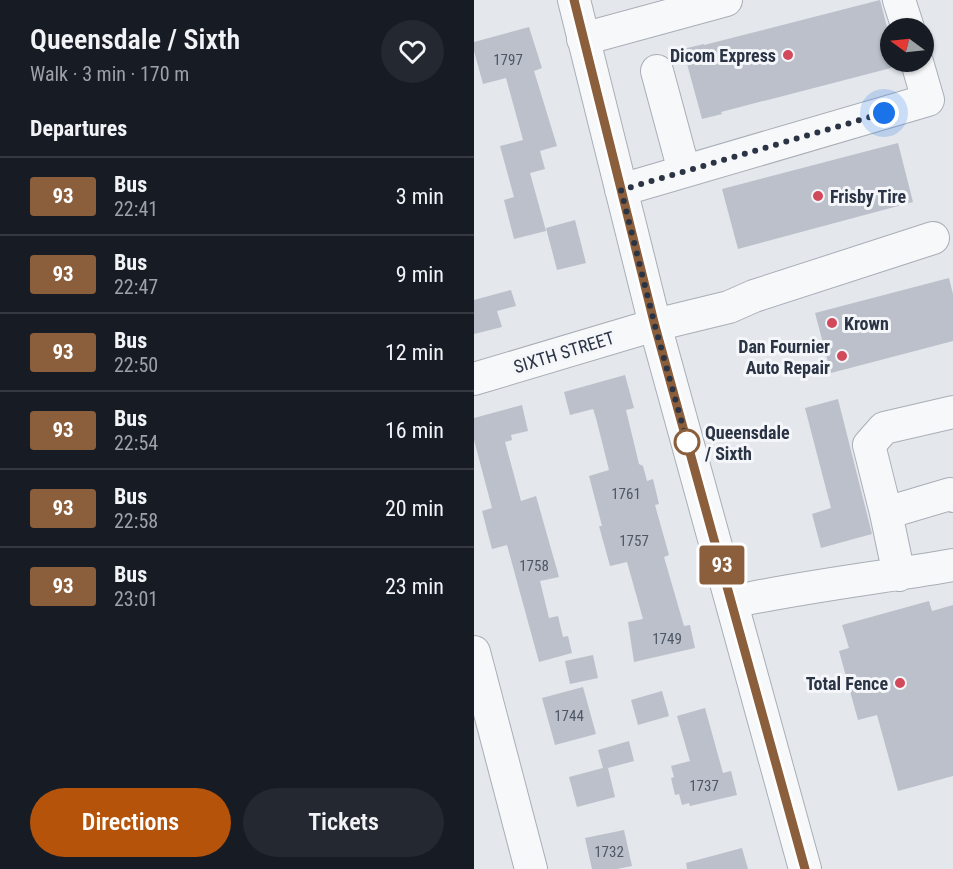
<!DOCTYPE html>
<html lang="en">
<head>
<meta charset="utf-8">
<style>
  :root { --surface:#171b24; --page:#242831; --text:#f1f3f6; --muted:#9ea1a6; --line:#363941; --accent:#b45309 }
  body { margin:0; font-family:"Roboto Condensed",sans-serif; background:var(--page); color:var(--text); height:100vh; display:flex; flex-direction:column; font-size:22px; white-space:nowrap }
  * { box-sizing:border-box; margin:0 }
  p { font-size:20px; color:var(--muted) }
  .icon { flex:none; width:33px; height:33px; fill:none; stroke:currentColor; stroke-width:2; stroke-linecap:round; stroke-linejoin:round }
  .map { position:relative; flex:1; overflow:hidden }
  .sheet { display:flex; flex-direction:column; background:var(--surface); width:474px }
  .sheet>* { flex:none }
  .badge { padding:0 12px; border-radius:4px; font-size:21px; line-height:39px }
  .needle { width:39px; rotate:285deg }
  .buttons { position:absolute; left:406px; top:18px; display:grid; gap:12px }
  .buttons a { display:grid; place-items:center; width:54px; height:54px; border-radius:50%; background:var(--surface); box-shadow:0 2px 4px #0004; font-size:30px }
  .you { position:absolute; width:30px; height:30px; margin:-15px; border:4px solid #fff; border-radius:50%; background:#1a73e8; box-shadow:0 0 0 9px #1a73e833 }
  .map>.badge { position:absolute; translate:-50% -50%; box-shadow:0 0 0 3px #fff }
  h2 { padding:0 30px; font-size:22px; line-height:54px }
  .round { display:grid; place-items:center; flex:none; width:63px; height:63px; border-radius:32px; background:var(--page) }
  .overview { display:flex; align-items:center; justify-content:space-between; height:102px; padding:0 30px }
  h1 { font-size:28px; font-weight:600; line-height:45px }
  .button { display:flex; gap:12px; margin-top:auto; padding:12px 30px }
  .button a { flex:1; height:69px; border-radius:36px; background:var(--accent); color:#fff; font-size:24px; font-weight:600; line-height:69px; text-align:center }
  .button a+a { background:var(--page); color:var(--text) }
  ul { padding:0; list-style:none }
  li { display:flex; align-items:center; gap:18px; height:78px; padding:0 30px; border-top:2px solid var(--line) }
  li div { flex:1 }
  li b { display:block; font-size:22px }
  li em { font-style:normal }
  li .badge { min-width:66px; font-weight:700; text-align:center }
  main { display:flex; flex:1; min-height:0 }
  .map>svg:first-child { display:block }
  .building { fill:#bbc0ca }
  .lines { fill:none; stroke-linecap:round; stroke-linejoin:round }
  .minor-casing { stroke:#a9aeb7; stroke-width:34 }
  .minor { stroke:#f7f8fa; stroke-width:32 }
  .line-casing { stroke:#fff; stroke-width:14 }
  .line { stroke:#8b5e3c; stroke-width:9 }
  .walk { stroke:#2b3445; stroke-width:6; stroke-dasharray:0 10.8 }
  .poi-dot { fill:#d1495b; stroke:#f4f6f9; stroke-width:2 }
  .stop-dot { fill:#fff; stroke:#8b5e3c; stroke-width:3 }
  .labels { text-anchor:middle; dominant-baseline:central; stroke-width:6; stroke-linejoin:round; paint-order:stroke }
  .number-label { font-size:15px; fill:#4f5766 }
  .poi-label { font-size:18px; font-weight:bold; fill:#2b3445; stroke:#f4f6f9; text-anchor:end }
  .street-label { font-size:18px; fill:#2b3445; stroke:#f4f6f9 }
  .stop-label { font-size:18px; font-weight:bold; fill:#2b3445; stroke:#f4f6f9; text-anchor:start }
</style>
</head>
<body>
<main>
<section class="sheet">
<div class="overview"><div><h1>Queensdale / Sixth</h1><p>Walk · 3 min · 170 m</p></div><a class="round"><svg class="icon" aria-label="heart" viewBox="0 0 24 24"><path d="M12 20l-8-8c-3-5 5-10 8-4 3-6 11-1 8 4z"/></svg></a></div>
<h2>Departures</h2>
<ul>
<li><span class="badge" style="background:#8b5e3c;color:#fff">93</span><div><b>Bus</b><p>22:41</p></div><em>3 min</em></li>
<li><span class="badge" style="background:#8b5e3c;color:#fff">93</span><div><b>Bus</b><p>22:47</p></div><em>9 min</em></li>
<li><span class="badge" style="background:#8b5e3c;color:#fff">93</span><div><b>Bus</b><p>22:50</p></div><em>12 min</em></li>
<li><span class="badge" style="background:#8b5e3c;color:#fff">93</span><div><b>Bus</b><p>22:54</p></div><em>16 min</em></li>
<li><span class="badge" style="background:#8b5e3c;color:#fff">93</span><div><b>Bus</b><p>22:58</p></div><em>20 min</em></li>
<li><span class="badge" style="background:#8b5e3c;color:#fff">93</span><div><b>Bus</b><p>23:01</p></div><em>23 min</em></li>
</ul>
<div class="button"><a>Directions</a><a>Tickets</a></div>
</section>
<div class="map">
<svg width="479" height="869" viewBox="0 0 479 869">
  <rect width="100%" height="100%" fill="#e4e7ec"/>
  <path class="building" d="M406 0 417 43V68L247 112 248 114 228 119 209 49 230 44V45Z
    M55 27 68 68 60 71 83 146 66 151 71 169 56 173 72 231 40 239 30 200 40 197 26 146 49 140 32 78 9 84 0 51V42Z
    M424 143 439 202 264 249 248 189Z
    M101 220 112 263 83 270 72 228Z
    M475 278 479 294V341L357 373 341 313Z
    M37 290 42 306 23 311 28 327 0 334V300Z
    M151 375 160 408 152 410 165 464 169 466 173 481 179 479 185 504 181 505 195 555 190 557 210 626 216 625 221 648 160 662 154 622 169 619 153 562 136 566 125 526H128L115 476 135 470 122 418 119 409 96 415 90 392Z
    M364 399 398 534 347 548 338 514 357 508 331 408Z
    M48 405 54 431 37 435 38 440 31 442 47 501 62 496 85 577 66 581 75 618 84 616 89 637 94 636 98 653 65 662 33 545 18 549 8 511 18 508 0 440V418Z
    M455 601 458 611 479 605V776L424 791 403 715 384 720 365 651 375 648 368 625Z
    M119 655 124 678 96 684 91 661Z
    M109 687 122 734 81 745 68 698Z
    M188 691 195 716 164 725 157 700Z
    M231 708 249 773 257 771 263 795 216 806 215 803 208 805 205 794 201 795 197 778 200 777 197 766 216 761 203 716Z
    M155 741 160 761 134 768 141 797 103 807 95 777 129 768 124 750Z
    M150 830 158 866 143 869H118L111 838Z
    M268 848 274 869H213L212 863Z"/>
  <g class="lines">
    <g class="minor-casing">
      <path id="minor" d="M100 0 181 325 331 869
        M425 0 434 28
        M109 39 252 0
        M183 71 210 171
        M147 190 454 100 443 62
        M0 379 181 325 255 307 280 296 459 238
        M412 513 395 445 410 428 479 412
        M425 575 412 513 476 494 479 496
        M258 602C331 586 405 578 479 565
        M0 652 57 869"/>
    </g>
    <use href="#minor" class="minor"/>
  </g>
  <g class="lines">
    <g class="line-casing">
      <path id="line" d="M100 0 181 326 331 869"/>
    </g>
    <use href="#line" class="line"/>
    <path class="walk" d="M213 442 216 452 181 326 147 190 410 113"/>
  </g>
  <g class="poi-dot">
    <circle cx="314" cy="55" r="6"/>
    <circle cx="344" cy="196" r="6"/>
    <circle cx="358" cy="323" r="6"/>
    <circle cx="368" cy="356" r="6"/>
    <circle cx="426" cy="683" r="6"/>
  </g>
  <circle class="stop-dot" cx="213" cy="442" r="12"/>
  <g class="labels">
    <g class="number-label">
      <text x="34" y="60">1797</text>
      <text x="152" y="494">1761</text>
      <text x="160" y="541">1757</text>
      <text x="60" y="566">1758</text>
      <text x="193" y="639">1749</text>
      <text x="95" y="716">1744</text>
      <text x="230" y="786">1737</text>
      <text x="135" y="852">1732</text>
    </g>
    <g class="poi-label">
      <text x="302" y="55">Dicom Express</text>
      <text x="356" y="196" text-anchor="start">Frisby Tire</text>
      <text x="370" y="323" text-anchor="start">Krown</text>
      <text x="356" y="346">Dan Fournier<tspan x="356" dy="21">Auto Repair</tspan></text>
      <text x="414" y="683">Total Fence</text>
    </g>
    <g class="street-label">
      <text transform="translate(90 352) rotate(-17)">SIXTH STREET</text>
    </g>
    <g class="stop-label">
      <text x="231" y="432">Queensdale<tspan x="231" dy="21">/ Sixth</tspan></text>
    </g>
  </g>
</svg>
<div class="buttons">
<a><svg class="needle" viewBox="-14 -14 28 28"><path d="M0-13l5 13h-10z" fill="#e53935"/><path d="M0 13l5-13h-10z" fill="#9ea1a6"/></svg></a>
</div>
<div class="you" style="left:410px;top:113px"></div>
<b class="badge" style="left:248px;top:565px;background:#8b5e3c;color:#fff">93</b>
</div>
</main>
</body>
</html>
